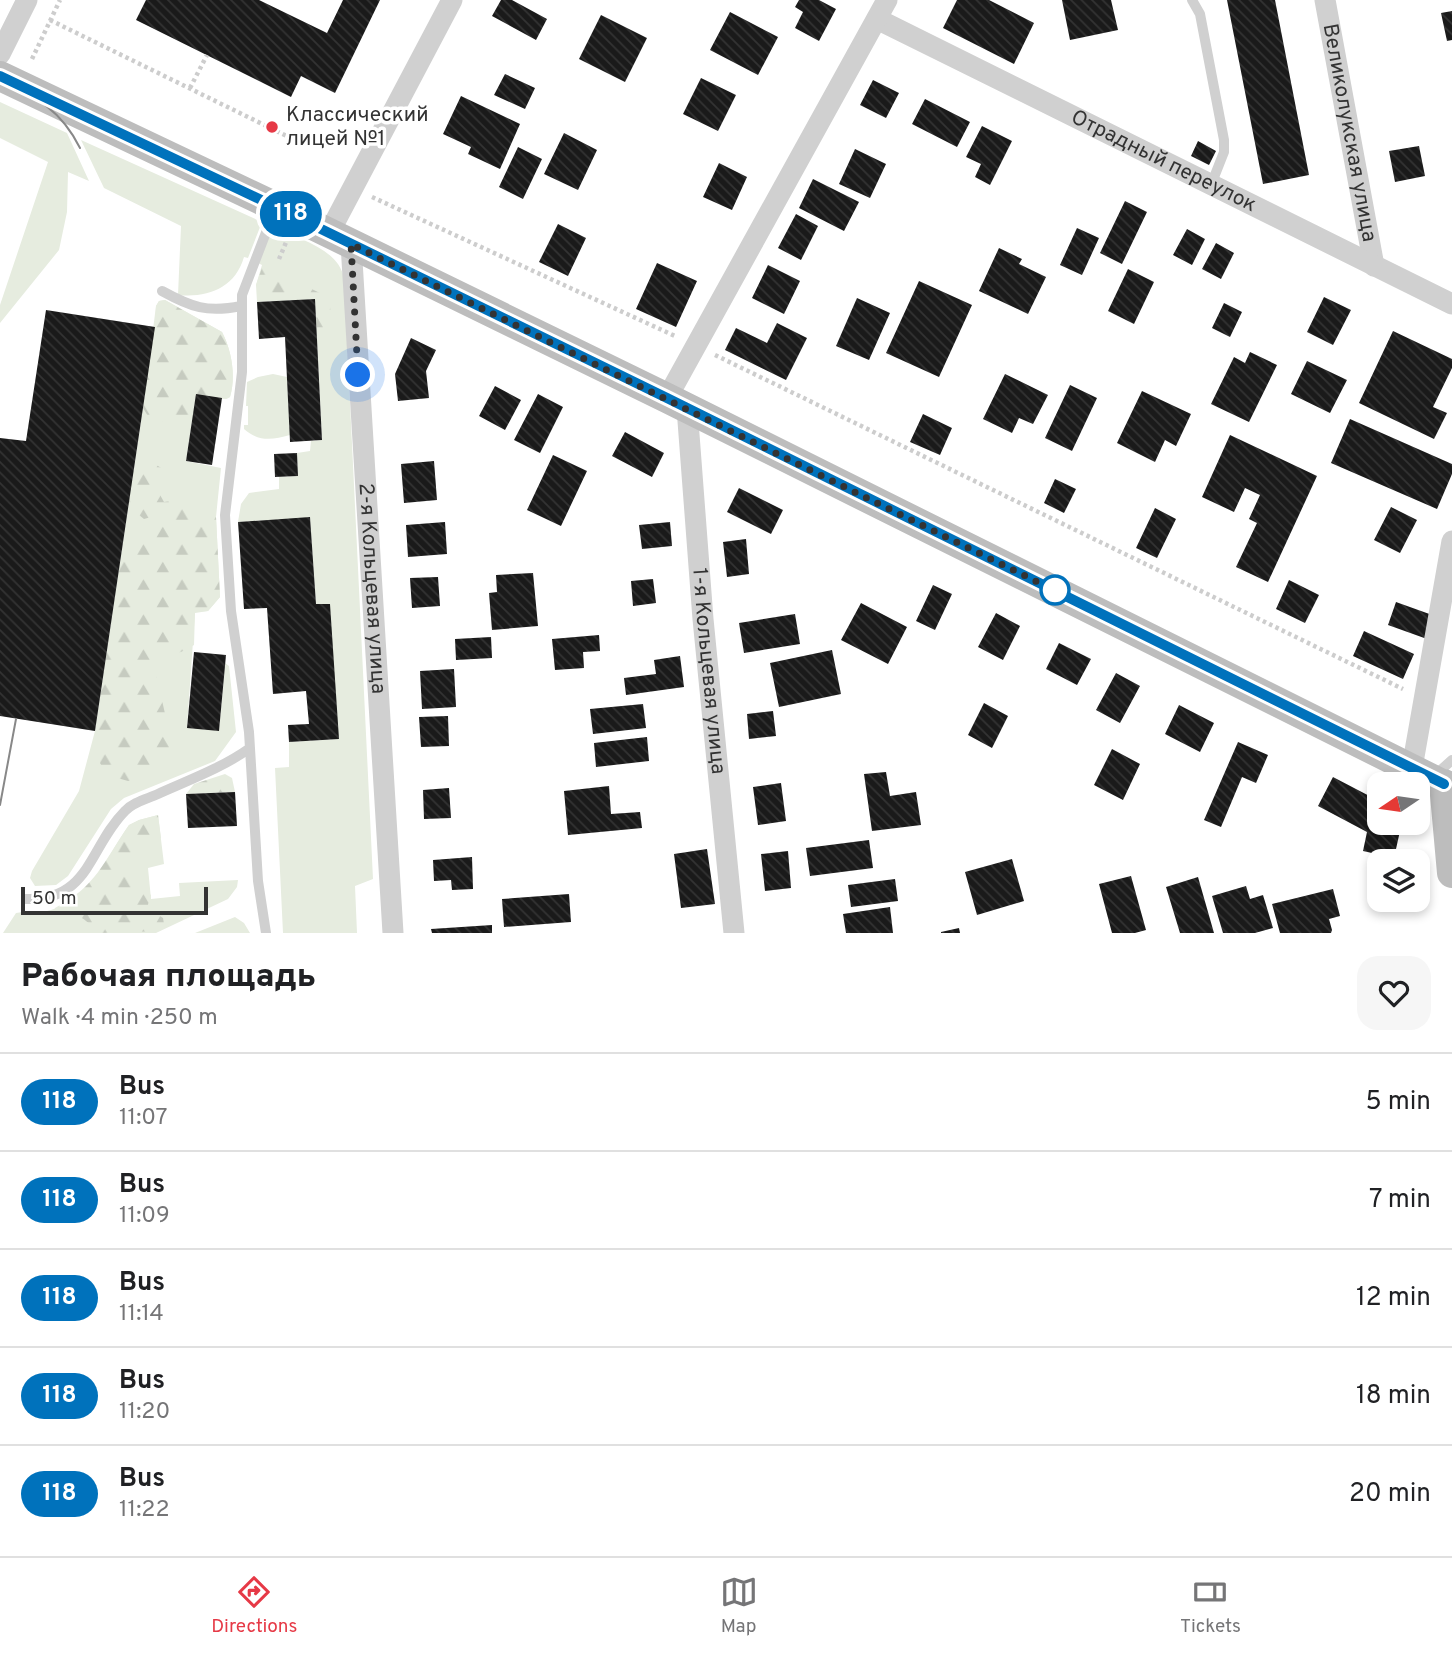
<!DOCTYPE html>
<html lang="en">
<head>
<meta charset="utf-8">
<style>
  :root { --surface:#fff; --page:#f6f6f6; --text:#202124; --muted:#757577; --line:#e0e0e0; --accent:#e63946 }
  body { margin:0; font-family:Overpass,sans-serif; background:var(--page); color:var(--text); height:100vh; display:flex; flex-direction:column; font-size:26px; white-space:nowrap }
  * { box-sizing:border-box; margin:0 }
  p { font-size:23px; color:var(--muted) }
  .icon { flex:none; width:38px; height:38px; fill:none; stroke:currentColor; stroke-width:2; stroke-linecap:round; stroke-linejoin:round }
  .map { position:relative; height:933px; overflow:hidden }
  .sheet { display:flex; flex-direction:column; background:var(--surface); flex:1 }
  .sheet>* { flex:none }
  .badge { padding:0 14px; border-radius:23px; font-size:24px; line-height:46px }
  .needle { width:46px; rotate:257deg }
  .fabs { position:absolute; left:1367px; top:772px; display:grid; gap:14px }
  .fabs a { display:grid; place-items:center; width:63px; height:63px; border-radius:14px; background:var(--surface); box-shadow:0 4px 10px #0003; font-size:35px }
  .scale { position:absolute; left:21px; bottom:18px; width:187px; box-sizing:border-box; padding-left:7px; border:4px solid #333; border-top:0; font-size:19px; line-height:24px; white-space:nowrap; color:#333; -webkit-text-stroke:5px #fff; paint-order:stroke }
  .you { position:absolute; width:35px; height:35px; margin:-18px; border:5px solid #fff; border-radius:50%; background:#1a73e8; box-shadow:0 0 0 10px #1a73e833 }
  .map>.badge { position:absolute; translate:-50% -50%; box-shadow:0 0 0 4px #fff }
  .round { display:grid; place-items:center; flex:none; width:74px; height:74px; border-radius:21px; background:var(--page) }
  .overview { display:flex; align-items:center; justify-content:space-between; height:119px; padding:0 21px }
  h1 { font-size:33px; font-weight:800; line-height:52px }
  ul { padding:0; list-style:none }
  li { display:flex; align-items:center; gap:21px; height:98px; padding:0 21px; border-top:2px solid var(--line) }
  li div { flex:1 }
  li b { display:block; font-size:26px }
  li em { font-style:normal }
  li .badge { min-width:77px; font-weight:700; text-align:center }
  .tab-bar { display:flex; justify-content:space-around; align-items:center; height:98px; border-top:2px solid var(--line); background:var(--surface); font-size:19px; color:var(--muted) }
  .tab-bar a { display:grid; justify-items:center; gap:4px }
  .tab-bar .on { color:var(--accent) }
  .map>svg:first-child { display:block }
  .green { fill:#e6ecdf }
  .forest { fill:url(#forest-firs) }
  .building { fill:url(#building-back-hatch) }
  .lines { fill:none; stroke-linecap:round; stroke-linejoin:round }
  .path { stroke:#cdcdcd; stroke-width:4.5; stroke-dasharray:3.5 3.5; stroke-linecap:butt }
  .lane { stroke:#d0d0d0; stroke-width:10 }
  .street { stroke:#d0d0d0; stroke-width:21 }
  .secondary { stroke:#bdbdbd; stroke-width:30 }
  .tram { stroke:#888; stroke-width:2 }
  .line-casing { stroke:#fff; stroke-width:16 }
  .line { stroke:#0072bc; stroke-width:10 }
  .walk { stroke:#333; stroke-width:7; stroke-dasharray:0 12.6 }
  .poi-dot { fill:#e63946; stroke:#fff; stroke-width:2.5 }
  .stop-dot { fill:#fff; stroke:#0072bc; stroke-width:3.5 }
  .labels { text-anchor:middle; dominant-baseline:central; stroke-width:7; stroke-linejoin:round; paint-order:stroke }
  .poi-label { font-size:21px; fill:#333; stroke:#fff; text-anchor:start }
  .street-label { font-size:21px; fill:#333; stroke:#fff }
</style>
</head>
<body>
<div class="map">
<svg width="1452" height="933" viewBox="0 0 1452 933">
  <defs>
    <pattern id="forest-firs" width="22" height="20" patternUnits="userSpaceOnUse" patternTransform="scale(1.75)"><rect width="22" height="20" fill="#e6ecdf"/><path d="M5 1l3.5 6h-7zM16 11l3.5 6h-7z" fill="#c6cbc0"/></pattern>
    <pattern id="building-back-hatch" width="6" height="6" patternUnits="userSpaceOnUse" patternTransform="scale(1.75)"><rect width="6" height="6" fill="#1a1a1a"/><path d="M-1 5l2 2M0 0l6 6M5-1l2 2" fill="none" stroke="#333"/></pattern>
  </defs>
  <rect width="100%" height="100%" fill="#fff"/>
  <path class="green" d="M0 102 67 133 89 181 68 172 67 212 59 250 0 323V305L48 162 0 138Z
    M81 140 262 222 248 258 244 257C235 288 208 298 178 295L181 226 104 188Z
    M273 227C298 239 338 248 344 278L373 879 355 886 357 933H283L275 768 289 767V742L338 739 316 604 310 518 238 522 241 504 249 493 279 489V477L298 476 297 453 310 451 311 441 322 440 315 299 257 302 256 285 262 265 258 263Z
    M165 300 222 332C232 351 236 377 230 397L226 399 196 395 186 461 221 468 216 517 220 597 208 611 195 613 187 727 219 730 225 663 229 666 236 732 215 761 124 798 111 809 68 876 56 885 35 886 30 878 32 871 79 791 95 731 155 327 156 306 159 301Z
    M273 374 287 377 290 435C272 440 259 442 244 429V425H248V406H246L247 382 258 377Z
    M158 815 164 864 148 868 151 899 180 896 179 883 238 880 237 887 228 899 156 933H3L16 913C25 911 34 913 43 912 88 904 106 858 129 825L139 820Z
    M235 917 244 923 250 933H195Z"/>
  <path class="forest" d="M263 265 330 298 331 334 323 337 317 332 315 299 272 301 268 294 256 285Z
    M165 300 222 332C232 351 236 377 230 397L226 399 196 395C194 408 196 428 179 431L166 422 151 421 143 408 156 306 159 301Z
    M152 463C162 467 169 473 168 485L159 493 164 502C183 498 200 506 216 517L220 597 208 611 195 612 194 645C179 655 161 656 156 674L171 740 168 759 162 769 154 776 128 781 107 775 100 763 95 731 123 544C134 535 148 537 160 528L158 520 151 517 144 519 128 506 133 471 141 465Z
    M225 774 232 778 235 792 186 794 194 784Z
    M158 815 161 838 128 858 126 865 142 888 151 895V899L148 904 149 909 163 918 164 924 160 931 100 933V929C89 926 85 917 74 915L65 920 54 915 55 908C97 886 103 862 129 825L139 820Z"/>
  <path class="building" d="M146 0H259L327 33 343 0H380L335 93 301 76 291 97 136 20Z
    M501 0H512L547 19 536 40 492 16Z
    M799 0H819L836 9 819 41 795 28 803 12 795 7Z
    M957 0H989L1034 23 1014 64 943 28Z
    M1062 0H1111L1118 30 1070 40Z
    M1227 0H1275L1309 175 1263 184Z
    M1452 11V40L1447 41 1441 13Z
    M730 12 778 37 758 75 710 50Z
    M601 15 647 38 625 82 579 59Z
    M505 74 535 88 525 109 494 95Z
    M701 78 736 95 718 131 683 114Z
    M873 80 899 93 886 118 860 105Z
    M461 96 520 124 500 169 468 154 471 147 443 134Z
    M925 99 970 122 957 147 912 124Z
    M982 126 1012 141 990 185 975 177 981 164 966 157Z
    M564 133 597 150 578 190 544 174Z
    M1198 141 1216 151 1209 165 1191 156Z
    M1419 146 1425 176 1395 182 1389 151Z
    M518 147 542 159 523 199 499 187Z
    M855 149 886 164 870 198 839 184Z
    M719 163 747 177 732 210 703 197Z
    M813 179 859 202 844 231 799 208Z
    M1125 201 1147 212 1122 264 1100 253Z
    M796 214 818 226 801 260 778 248Z
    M558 224 586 238 568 276 539 262Z
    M1077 228 1099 238 1082 275 1060 265Z
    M1187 229 1205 239 1192 265 1173 255Z
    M1216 243 1234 253 1221 279 1202 269Z
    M999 248 1022 259 1019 264 1046 277 1028 314 979 291Z
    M657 263 697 281 676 327 636 309Z
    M768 265 800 281 784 314 752 298Z
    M1128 269 1154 282 1134 324 1108 311Z
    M919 281 972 305 939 377 886 353Z
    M1324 297 1351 310 1333 345 1307 332Z
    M857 298 890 313 869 360 836 346Z
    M315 299 322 440 290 442 285 337 259 339 257 302Z
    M1224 303 1242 312 1230 337 1212 328Z
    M46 310 155 327 95 731 0 716V438L26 441Z
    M777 323 807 338 786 380 725 350 736 328 767 343Z
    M1393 331 1452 359V368L1433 407 1447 413 1434 439 1359 403Z
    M411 338 436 350 426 371 429 398 398 401 395 374Z
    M1250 352 1277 365 1249 422 1211 404 1234 357 1245 363Z
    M1307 361 1347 380 1330 413 1291 394Z
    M1005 374 1048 395 1033 424 1019 418 1012 433 983 419Z
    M1070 385 1097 398 1072 451 1045 438Z
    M495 386 521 400 505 430 479 416Z
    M1142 391 1191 414 1176 446 1165 440 1155 462 1117 443Z
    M196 394 222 398 212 465 186 461Z
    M538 394 563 407 540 453 514 440Z
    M923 414 952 428 940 455 910 442Z
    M1350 419 1452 464V474L1437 509 1331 463Z
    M625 432 664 453 652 477 612 456Z
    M1230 435 1317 476 1268 582 1236 567 1257 523 1249 519 1260 495 1245 488 1234 512 1202 497Z
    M297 453 298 476 275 477 274 454Z
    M553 455 587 471 561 526 527 510Z
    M434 461 437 500 404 503 401 464Z
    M1055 479 1076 489 1064 513 1044 503Z
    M739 488 783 510 771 534 727 512Z
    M1391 507 1417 520 1400 553 1374 540Z
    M1155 508 1176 519 1157 558 1136 548Z
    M310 517 316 604H330L339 739 289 742 288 725 309 724 306 691 273 694 267 608 244 609 238 522Z
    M445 522 447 554 408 557 406 525Z
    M670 522 672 546 642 549 639 525Z
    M746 539 749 574 727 577 723 542Z
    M533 573 538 626 492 630 489 593 497 592 496 575Z
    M438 577 440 606 412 608 410 578Z
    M653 579 656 603 633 606 631 581Z
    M1289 580 1319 595 1305 623 1276 609Z
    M933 585 952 594 935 630 916 621Z
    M1396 602 1435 616 1427 639 1388 625Z
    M861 603 907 627 888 664 841 640Z
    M996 613 1020 626 1003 660 978 647Z
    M795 614 800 644 744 653 739 623Z
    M1364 631 1414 654 1403 679 1353 656Z
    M599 635 600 651 583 652 584 668 555 670 552 639Z
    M491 637 492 658 456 660 455 639Z
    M1059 643 1091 659 1077 685 1046 669Z
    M832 650 841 694 779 707 770 663Z
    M194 652 226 655 219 731 187 728Z
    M680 656 684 687 626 695 624 678 656 674 654 660Z
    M454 669 456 707 422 709 420 671Z
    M1116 673 1140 686 1120 723 1096 710Z
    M984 703 1008 716 992 748 968 735Z
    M643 704 646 728 593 734 590 709Z
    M1179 705 1214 723 1200 752 1165 734Z
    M773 711 776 736 749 739 747 714Z
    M448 716 449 746 421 747 419 717Z
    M647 737 649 761 596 767 594 743Z
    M1238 742 1268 755 1256 783 1242 777 1221 827 1204 820Z
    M1112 749 1140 764 1123 800 1094 785Z
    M886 772 890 796 916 792 921 825 872 831 864 774Z
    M1333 777 1379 801V822H1402L1394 858 1363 851 1367 832 1318 806Z
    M781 783 786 821 758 825 753 787Z
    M609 786 611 814 640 812 642 828 568 835 564 791Z
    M449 788 451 818 424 819 423 790Z
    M235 792 237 826 188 828 186 794Z
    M869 840 873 868 810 876 806 848Z
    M707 849 715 904 681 908 674 854Z
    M788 851 791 888 765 891 761 854Z
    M472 857 473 889 452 890 451 880 434 881 433 860Z
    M1012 859 1024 901 977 915 965 872Z
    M1131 876 1146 930 1135 933H1112L1099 884Z
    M1198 877 1214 933H1180L1166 887Z
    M895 879 898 901 851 907 848 885Z
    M1246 886 1250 899 1263 895 1273 928 1255 933H1223L1212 896Z
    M1333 889 1340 916 1329 919 1332 930 1331 933H1280L1272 904Z
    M569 894 571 922 504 927 502 899Z
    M890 907 893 933H846L843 914Z
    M492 925V933H432L431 929Z
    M959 928 960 933H941V932Z"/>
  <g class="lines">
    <path class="path" d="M50 20 297 141
      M32 59 60 0
      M190 88 207 55
      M372 197 675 336
      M279 259 287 240
      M715 355 1403 689"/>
    <path class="lane" d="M1192 0 1200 14 1224 140V152L1211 185
      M162 291C191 307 207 313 241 306
      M1433 777 1452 760
      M26 899C90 901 89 847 125 811 133 802 147 799 158 794 189 780 222 768 250 748
      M266 933 258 881 249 732 231 611 225 515 242 372V295L275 209"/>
    <g class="street">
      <path id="s1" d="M1325 0 1374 266"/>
      <path id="s2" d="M877 19 1452 304"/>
      <path d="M0 54 27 0"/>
      <path d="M329 233 452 0"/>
      <path id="s3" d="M351 244 393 933"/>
      <path d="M667 398 887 0"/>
      <path id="s4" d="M687 408 703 619 734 933"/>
      <path d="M1412 768 1452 541"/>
    </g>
    <path class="secondary" d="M0 76 276 207 667 398 1452 789
      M1444 784 1452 873"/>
    <path class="tram" d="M0 81C38 98 61 110 80 148
      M0 805 16 719"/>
  </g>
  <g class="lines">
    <g class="line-casing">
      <path id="line" d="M0 76 276 207 667 398 1444 784"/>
    </g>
    <use href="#line" class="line"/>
    <path class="walk" d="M358 375 351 244 1062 594 1055 590"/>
  </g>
  <circle class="poi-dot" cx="272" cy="127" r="7"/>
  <circle class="stop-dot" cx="1055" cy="590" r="14"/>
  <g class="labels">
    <g class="poi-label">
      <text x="286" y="115">Классический<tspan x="286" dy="24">лицей №1</tspan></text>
    </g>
    <g class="street-label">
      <text stroke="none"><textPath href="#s1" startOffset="135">Великолукская улица</textPath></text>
      <text stroke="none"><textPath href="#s2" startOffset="320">Отрадный переулок</textPath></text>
      <text stroke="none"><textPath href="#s3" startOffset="345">2-я Кольцевая улица</textPath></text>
      <text stroke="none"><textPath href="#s4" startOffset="264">1-я Кольцевая улица</textPath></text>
    </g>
  </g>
</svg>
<div class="fabs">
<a><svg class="needle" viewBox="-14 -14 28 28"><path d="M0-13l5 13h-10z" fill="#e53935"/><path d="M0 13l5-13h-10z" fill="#757577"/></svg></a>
<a><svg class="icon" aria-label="layers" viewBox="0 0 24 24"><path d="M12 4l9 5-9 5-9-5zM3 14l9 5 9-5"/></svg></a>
</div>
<div class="scale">50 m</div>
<div class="you" style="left:358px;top:375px"></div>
<b class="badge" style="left:291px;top:214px;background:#0072bc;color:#fff">118</b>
</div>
<section class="sheet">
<div class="overview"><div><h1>Рабочая площадь</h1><p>Walk · 4 min · 250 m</p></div><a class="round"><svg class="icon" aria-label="heart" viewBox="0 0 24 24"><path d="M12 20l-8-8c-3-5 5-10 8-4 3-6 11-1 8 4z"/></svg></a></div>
<ul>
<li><span class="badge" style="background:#0072bc;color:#fff">118</span><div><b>Bus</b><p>11:07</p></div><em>5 min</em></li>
<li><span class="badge" style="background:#0072bc;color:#fff">118</span><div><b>Bus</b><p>11:09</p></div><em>7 min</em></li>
<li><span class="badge" style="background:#0072bc;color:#fff">118</span><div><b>Bus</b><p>11:14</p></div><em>12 min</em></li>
<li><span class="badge" style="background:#0072bc;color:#fff">118</span><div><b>Bus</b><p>11:20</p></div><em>18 min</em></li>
<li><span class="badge" style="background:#0072bc;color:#fff">118</span><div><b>Bus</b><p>11:22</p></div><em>20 min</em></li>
</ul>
</section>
<nav class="tab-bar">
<a class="on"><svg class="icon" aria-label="directions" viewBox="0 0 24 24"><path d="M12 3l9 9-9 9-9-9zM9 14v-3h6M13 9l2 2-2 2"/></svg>Directions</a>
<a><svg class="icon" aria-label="map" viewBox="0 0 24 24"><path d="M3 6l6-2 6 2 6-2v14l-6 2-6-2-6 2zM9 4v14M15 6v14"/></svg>Map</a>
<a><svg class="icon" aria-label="tickets" viewBox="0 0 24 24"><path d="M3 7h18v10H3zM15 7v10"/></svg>Tickets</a>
</nav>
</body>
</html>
